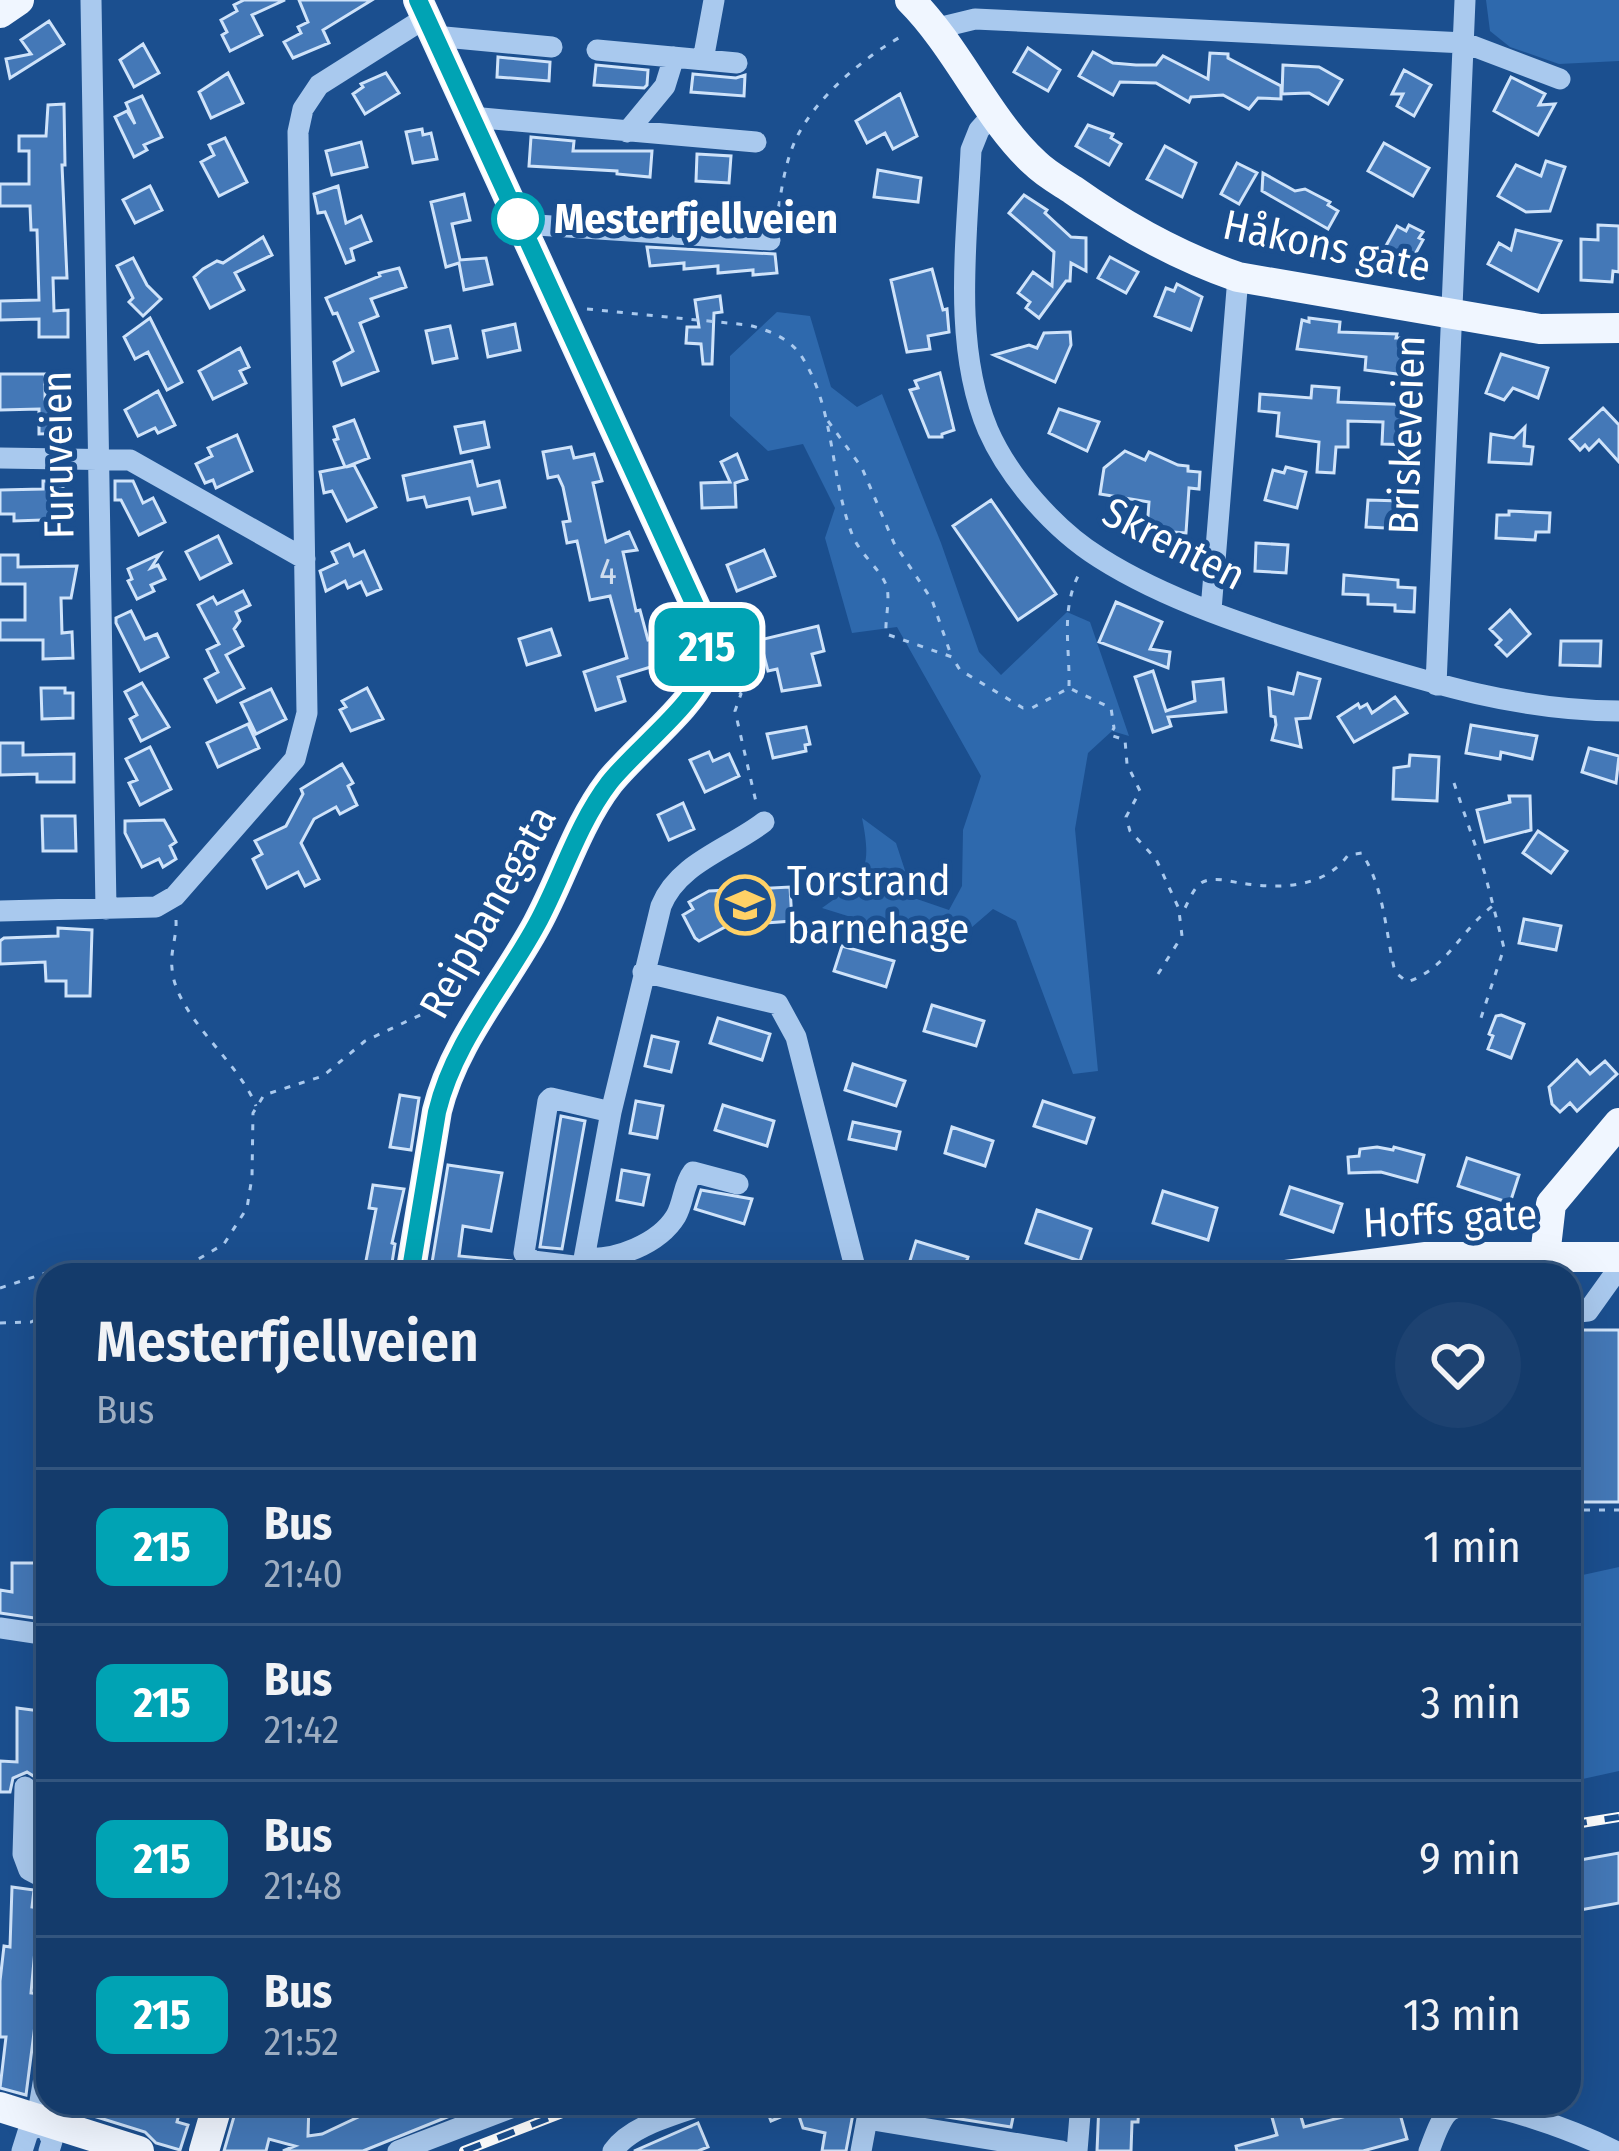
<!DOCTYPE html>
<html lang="en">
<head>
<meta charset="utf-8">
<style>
  :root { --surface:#143b6b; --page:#1d4271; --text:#f1f3f6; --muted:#9dadc1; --line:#33557e }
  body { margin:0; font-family:"Fira Sans Condensed",sans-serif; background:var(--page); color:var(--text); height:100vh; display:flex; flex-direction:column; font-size:45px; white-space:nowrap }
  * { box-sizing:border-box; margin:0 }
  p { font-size:39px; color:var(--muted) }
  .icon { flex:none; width:66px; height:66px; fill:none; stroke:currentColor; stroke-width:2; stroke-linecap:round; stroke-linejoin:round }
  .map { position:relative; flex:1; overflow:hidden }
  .details { position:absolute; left:36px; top:1263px; width:1545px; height:852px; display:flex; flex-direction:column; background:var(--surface); border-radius:36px; box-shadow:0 12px 48px #0002,0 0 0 3px var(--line) }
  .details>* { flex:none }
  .badge { padding:0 24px; border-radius:18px; font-size:42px; line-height:78px }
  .map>.badge { position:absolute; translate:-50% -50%; box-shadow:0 0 0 6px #fff }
  .round { display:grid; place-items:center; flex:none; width:126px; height:126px; border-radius:63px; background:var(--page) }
  .overview { display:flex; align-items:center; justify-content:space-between; height:204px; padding:0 60px }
  h1 { font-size:57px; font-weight:600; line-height:90px }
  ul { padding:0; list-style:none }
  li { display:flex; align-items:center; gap:36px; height:156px; padding:0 60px; border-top:3px solid var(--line) }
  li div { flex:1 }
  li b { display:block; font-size:45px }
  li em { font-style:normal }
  li .badge { min-width:132px; font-weight:700; text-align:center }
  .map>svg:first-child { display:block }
  .green { fill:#2e69ad }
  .building { fill:#4478b7; stroke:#cfe3fa; stroke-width:3 }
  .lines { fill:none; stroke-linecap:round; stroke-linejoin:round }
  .path { stroke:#a9c9ee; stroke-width:3; stroke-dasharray:6 9; stroke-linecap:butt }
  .minor { stroke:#a9c9ee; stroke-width:21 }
  .major { stroke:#f0f6ff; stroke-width:30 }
  .rail-casing { stroke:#fff; stroke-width:10 }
  .rail { stroke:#1b4f8f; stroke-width:6; stroke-dasharray:18; stroke-linecap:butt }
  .line-casing { stroke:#fff; stroke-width:27 }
  .line { stroke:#00a3b4; stroke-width:18 }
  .stop-dot { fill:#fff; stroke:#00a3b4; stroke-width:6 }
  .labels { text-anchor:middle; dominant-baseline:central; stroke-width:10; stroke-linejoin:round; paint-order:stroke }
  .number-label { font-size:36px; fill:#d0dded }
  .stop-label { font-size:42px; font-weight:bold; fill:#fff; stroke:#1b4f8f; text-anchor:start }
  .street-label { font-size:42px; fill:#fff; stroke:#1b4f8f }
  .poi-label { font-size:42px; fill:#fff; stroke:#1b4f8f; text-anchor:start }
</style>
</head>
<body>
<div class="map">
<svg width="1619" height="2151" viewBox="0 0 1619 2151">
  <rect width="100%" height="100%" fill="#1b4f8f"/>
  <path class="green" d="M1486 0H1619V61L1559 64 1510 47 1490 31Z
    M777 312 810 316 831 387 857 407 882 394 941 543 979 652 1001 675 1067 612 1090 622 1129 736 1112 731 1088 753 1075 829 1098 1071 1073 1074 1016 921 993 909 957 940 915 937 822 908C864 878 873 872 862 818L896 843 914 898 949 910 962 886 963 830 981 776 897 627 852 633 825 538 835 508 803 444 768 451 730 416V356Z
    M1619 1567V1771L1569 1782V1578Z"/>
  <path class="building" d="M244 0H285L252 15 262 35 230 51 222 35 227 32 221 20 237 11 234 5Z
    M299 0H372L323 30 329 43 293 58 284 42 301 33 298 27 308 22Z
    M49 21 64 44 10 78 6 59 31 54 21 40Z
    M143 44 159 73 134 87 120 60Z
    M1028 48 1060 70 1048 91 1014 72Z
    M1093 52 1113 63 1136 65H1156L1163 56 1208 79 1210 53 1228 54V58L1281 86V99L1258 98 1249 109 1223 95 1191 97 1189 102 1156 83 1120 82 1113 95 1079 76Z
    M498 57 550 62 549 81 497 77Z
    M596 65 648 70 647 85 644 88 594 85Z
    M1283 65 1319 67 1342 80 1328 104 1309 93 1282 94Z
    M1404 70 1431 85 1414 116 1397 106 1403 94H1392Z
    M228 73 243 103 211 118 199 92Z
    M386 73 399 93 365 114 353 94 363 87 361 84Z
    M693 74 736 78 745 75 744 96 691 92Z
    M1511 77 1545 94 1539 105 1555 104 1538 135 1494 111Z
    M900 94 917 136 893 149 885 133 867 143 856 121Z
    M142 96 162 137 144 145 147 150 134 157 115 117 127 111 135 124 126 103Z
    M64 104 65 165H62L67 278H53L54 311 68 310V337H39V319L0 320V301L39 300 37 230H31L30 206H0V184H29V151H19V136H46L48 105Z
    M1088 125 1113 134 1111 138 1121 144 1109 165 1076 146Z
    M422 129 423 135 431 133 437 159 413 163 406 132Z
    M531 137 574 141 573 151H652L650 177 617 174V171L529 166Z
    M225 138 247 182 219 196 201 162 214 155 209 145Z
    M361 142 367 167 332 175 326 151Z
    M1384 143 1429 168 1413 196 1368 171Z
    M1165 146 1196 163 1182 197 1147 179Z
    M697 154 731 156 729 183 696 181Z
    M1546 161 1565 167 1550 211 1526 212 1498 196 1516 165 1541 176Z
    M1237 163 1257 173 1239 204 1221 194Z
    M878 170 921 178 918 202 874 197Z
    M1263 173 1295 191 1305 189 1330 202 1328 205 1338 211 1328 229 1262 191Z
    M150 186 162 210 135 223 123 200Z
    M338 186 346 223 361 216 371 241 351 249 354 260 346 263 325 212 318 213 314 194Z
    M464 194 470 220 452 224 460 260 486 258 492 284 464 290 459 263 446 267 431 202Z
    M1024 195 1047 210 1045 213 1071 237 1086 238V271L1071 263 1070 281H1066L1039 318 1026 308 1030 302 1018 293 1033 272 1052 286 1054 252 1009 213Z
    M1409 225 1423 232 1419 238 1423 240 1408 267 1382 253 1397 226 1406 231Z
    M1598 225 1619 226V272L1613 271 1612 282 1581 280V239L1598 240Z
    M1516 230 1561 241 1538 291 1488 264 1499 243 1511 250Z
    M263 237 272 255 235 273 244 290 210 308 194 277 203 269 217 261 223 263Z
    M647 247 775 254 777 273 753 275V270L718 273V266L684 269V263L650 266Z
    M1110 257 1138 272 1126 293 1098 278Z
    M133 258 147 285 161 299 143 316 129 302 133 298 117 266Z
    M399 268 406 287 371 299 378 316 360 323 378 371 342 385 334 362 353 351 337 313 333 314 326 298 380 276 379 273Z
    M932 269 943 310 947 309 949 332 928 336 930 349 907 352 891 280Z
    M1177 284 1202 297 1191 330 1155 316 1166 288 1174 291Z
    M720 296 722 312 714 313 712 364H703L701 344 686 343 687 327H699L695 300Z
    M150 318 182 382 167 390 148 352 135 359 124 337Z
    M1309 318 1340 322 1339 332 1397 334 1396 338H1405V355L1414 356 1413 376 1365 370 1366 357 1297 349 1302 320 1309 322Z
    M515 324 520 350 488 357 483 331Z
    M450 326 457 358 433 363 426 331Z
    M1070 332 1071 345 1055 382 994 355 1029 345 1037 348 1044 333Z
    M240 348 249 367 240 371 246 383 213 399 199 371Z
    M1501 354 1548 368 1538 398 1513 388 1504 400 1486 393Z
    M940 373 954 430 942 434V437H929L910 390 918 388 915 381Z
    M0 374H45V399L68 398 70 433 39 434V409L0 410Z
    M1312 386 1339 388 1338 402 1414 405 1413 445 1382 444 1383 422 1348 421V447H1336L1334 473 1317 472 1319 442 1277 436 1279 413 1259 411 1260 394 1311 398Z
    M158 391 175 425 158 433 155 428 138 436 125 410Z
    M1603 408 1619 425V462L1599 440 1589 450 1585 445 1580 450 1570 439Z
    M1059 409 1099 422 1087 451 1049 433Z
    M354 420 369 458 346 467 354 465 376 507 347 521 332 491 324 493 320 472 345 467 334 440 338 439 334 427Z
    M484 422 489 447 461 453 455 427Z
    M1525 427 1524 446 1533 447 1531 464 1489 462 1491 434 1514 438Z
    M237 435 252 471 216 488 213 480 205 483 196 464 212 456 208 448Z
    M571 447 574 458 594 454 602 481 593 483 606 542 629 532 637 550 623 552 636 611 640 610 648 640 660 637 667 662 618 677 625 701 596 710 584 672 627 658 610 596 590 600 577 541 567 543 563 522 570 521 563 487 558 476 548 478 543 452Z
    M1125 451 1145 460 1149 452 1178 465 1188 466V471L1200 472 1199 489 1189 488 1186 533 1147 530 1149 502 1100 494 1104 468Z
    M737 454 747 479 735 483 736 507 702 508 701 483 730 482 721 462Z
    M472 461 478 486 499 481 505 507 473 514 469 498 427 507 424 497 408 500 403 476Z
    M1286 467 1306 472 1297 508 1265 500 1273 470 1284 473Z
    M43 481H63V489L74 494 72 519 14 521V514H0V490L43 489Z
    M115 481H133L143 503 153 498 165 522 139 535 121 500H115Z
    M991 500 1056 594 1018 620 953 526Z
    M1368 500 1401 501V506H1406L1405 529 1366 527Z
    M1509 511 1550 513 1549 532H1536L1535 540 1496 538 1497 515H1509Z
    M218 536 231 563 200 579 186 552Z
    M1256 543 1288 545 1286 573 1255 571Z
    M349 544 354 556 364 551 381 589 367 595 361 582 348 588 345 581 326 591 320 571 337 563 332 552Z
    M764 550 775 576 737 591 727 565Z
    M160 554 151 568 158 565 165 579 151 585 154 591 137 599 128 581 132 579 128 569Z
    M0 555H18V567L77 566 71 598H61L62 633 72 632 73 658 43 659V640H0V620H25V584H0Z
    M1344 575 1398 580V587L1415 588 1414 612 1395 611V605L1368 604V595L1343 594Z
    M243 591 250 605 236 612 240 621 234 629 243 646 226 655 244 688 217 702 205 679 218 672 207 650 219 644 198 605 213 597 217 604Z
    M1116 602 1162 622 1150 649 1170 652 1168 668 1099 642Z
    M1510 610 1530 634 1507 656 1496 645 1501 640 1490 629Z
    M131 611 145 639 157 634 168 657 140 671 116 623V618Z
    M818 626 824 651 812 654 820 685 782 691 777 669 768 671 760 640Z
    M551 629 560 655 527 665 519 639Z
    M1561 641H1601L1600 666 1560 665Z
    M1153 671 1166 711 1195 701 1193 682 1223 679 1226 712 1168 717 1171 726 1153 732 1135 677Z
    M1298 673 1320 679 1310 718 1296 719 1301 747 1272 740 1276 725 1275 717 1271 716 1269 688 1293 694Z
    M142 683 169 727 141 741 130 719 137 715 125 692Z
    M41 688H65V693H73V718L42 719Z
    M367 688 383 719 351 731 340 710 346 707 342 701Z
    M271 689 286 719 256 734 241 703Z
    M1395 697 1407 713 1354 742 1338 717 1358 704 1360 708 1367 704 1372 713Z
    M248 724 259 748 218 767 207 743Z
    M1471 725 1537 736 1532 759 1501 752 1500 759 1466 753Z
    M806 727 810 744 805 745 806 751 773 758 767 734Z
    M0 743H23V755L74 754V782H37V774L0 775Z
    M150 747 171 789 140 805 129 783 137 780 126 759Z
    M1589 748 1619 756 1616 783 1582 772Z
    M709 752 713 761 729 754 739 776 705 792 690 760Z
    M1410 755 1439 757 1437 801 1393 799 1394 768 1409 766Z
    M342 764 353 783 348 786 357 805 340 814 336 807 314 819 301 843 319 879 305 886 298 872 267 888 253 859 262 854 255 841 286 826 303 794 301 789Z
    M1509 796H1530L1531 830 1485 842 1477 810 1510 802Z
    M683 803 694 829 669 840 658 815Z
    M42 816H75L76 851H43Z
    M164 820 176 842 170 846 176 859 163 867 159 859 142 867 125 833V821Z
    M1538 831 1567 851 1551 873 1523 853Z
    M755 882V889L790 887 792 921 727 926 699 941 695 938 683 915 693 909 689 902 709 891 729 890V883Z
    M1524 919 1561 926 1556 950 1519 943Z
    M58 928 92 930 90 996H66V981H46L45 962 0 964V941L4 938 58 936Z
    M842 946 894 961 886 987 834 971Z
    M932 1005 984 1021 976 1046 924 1031Z
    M1501 1015 1524 1024 1511 1058 1488 1049 1493 1036 1489 1034 1496 1016Z
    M718 1018 770 1034 762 1060 710 1043Z
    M652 1036 678 1042 671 1072 645 1066Z
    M1577 1060 1590 1074 1605 1061 1617 1074 1577 1111 1570 1103 1560 1112 1552 1104 1549 1087Z
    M853 1064 905 1081 896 1106 845 1090Z
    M400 1095 419 1098 411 1150 390 1147Z
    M636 1101 663 1106 657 1138 630 1133Z
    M1043 1101 1094 1118 1086 1143 1034 1126Z
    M723 1105 774 1121 767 1146 715 1130Z
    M561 1116 585 1121 562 1249 540 1247Z
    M853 1122 900 1132 896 1149 849 1139Z
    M952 1127 993 1141 985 1166 945 1153Z
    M1377 1147 1393 1150 1394 1147 1424 1155 1417 1182 1381 1172 1349 1173 1348 1157 1359 1156 1360 1149Z
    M1467 1158 1519 1175 1510 1203 1458 1186Z
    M448 1165 502 1173 491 1231 463 1226 459 1256 512 1261 529 1275H430Z
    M622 1170 649 1175 643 1205 617 1200Z
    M373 1185 404 1189 392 1243 395 1244 391 1269 365 1266 376 1209 369 1208Z
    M1290 1187 1342 1204 1333 1232 1281 1214Z
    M701 1190 752 1199 744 1224 695 1209Z
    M1163 1191 1217 1208 1208 1240 1153 1223Z
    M1037 1210 1091 1229 1080 1261 1026 1243Z
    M916 1241 968 1257 962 1275H934L908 1267Z
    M1569 1330H1619V1502H1569Z
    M12 1563H48V1620L0 1613V1590L12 1592Z
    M17 1708 48 1712V1796L40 1794 38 1779 27 1772 13 1778 10 1792H0V1761L17 1762Z
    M1619 1853V1903L1569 1912V1862Z
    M12 1887 34 1890 32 1907 46 1909 42 1951 35 1950 31 1993 39 1994 26 2095 0 2088 6 2037H0V1981L4 1946 10 1947Z
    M144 2103 179 2114 177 2122 188 2125 180 2150 156 2143 145 2132 55 2104Z
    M277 2103H309L308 2136 322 2134 388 2103H482L363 2151H283L295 2146 269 2139 266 2151H224L237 2106 273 2116Z
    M764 2103H855L846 2151H822L825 2133 803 2128 797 2110 771 2121Z
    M944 2103H1016L1011 2127 941 2116Z
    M1099 2103H1139L1138 2122H1132L1131 2151H1097Z
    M1268 2103H1297L1304 2127 1397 2103 1407 2139 1363 2151H1237L1236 2146 1277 2135Z
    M698 2123 708 2147 698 2151H634Z"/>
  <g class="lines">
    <path class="path" d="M776 222C781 195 784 164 796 139 815 98 865 56 904 35
      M587 309 748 325C768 330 790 338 802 357 835 409 830 477 852 534 859 554 883 571 887 588 890 601 885 620 886 634L952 657 960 670 1023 708H1032L1069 688 1111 708 1114 728 1110 735 1125 740 1127 764 1140 791 1126 817 1130 831 1156 859 1179 909 1185 908C1189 900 1194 888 1201 883 1212 876 1228 881 1240 883 1278 889 1324 889 1348 855L1362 853C1385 891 1385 930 1395 972L1407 982C1447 969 1461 929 1494 905
      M828 421 862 468 894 543 932 600 951 655
      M727 684 741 694 735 711 756 802
      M1069 686C1070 647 1060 609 1080 572
      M1454 783 1485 874 1504 948 1480 1021
      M176 920C177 936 170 952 172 968 175 1016 238 1060 256 1106
      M1158 974 1182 936 1179 911
      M143 1275 173 1274 224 1244 247 1208 252 1177 253 1113 264 1095 323 1076 365 1041 467 993
      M0 1288 49 1272 54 1275
      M0 1323 31 1322 48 1314
      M1569 1510H1619"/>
    <path class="minor" d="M91 0 106 909
      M938 28 975 19 1465 43 1560 79
      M434 36 552 47
      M597 50 737 63
      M703 60 714 0
      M995 112 979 130 971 150C967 240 952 345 988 430 1009 478 1055 530 1100 558 1166 600 1253 628 1327 651 1424 681 1516 711 1619 711
      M471 117 756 142
      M627 132 665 86 674 57
      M521 224 770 240
      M0 458 130 460 305 559
      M1211 610 1238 277
      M1436 685 1465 0
      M0 911 156 907 175 896 295 759 307 713 298 132 303 109 319 85 425 18
      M643 972 778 1004 796 1037 857 1275
      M584 1258C615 1261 659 1244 676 1216 684 1202 683 1185 693 1172L738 1184
      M582 1267 533 1261 524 1253 548 1101 551 1098 611 1112
      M581 1275 611 1112 661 906C678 863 729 849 764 822
      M1569 1313 1588 1311 1611 1279
      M0 1628 48 1635
      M25 1787 23 1854 29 1870 48 1880
      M37 2119 48 2054
      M867 2119 1062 2151
      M22 2151 28 2132 44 2121 52 2141 49 2151
      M398 2151 524 2103
      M613 2151C632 2124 677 2115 707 2103
      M861 2151 870 2103
      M1077 2151 1081 2103
      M1429 2151C1434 2139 1440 2117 1451 2110 1481 2092 1585 2136 1615 2151"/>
    <path class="major" d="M910 0C958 48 987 119 1035 163 1046 174 1061 182 1073 190 1125 227 1177 256 1238 277L1540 329 1619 328
      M0 13 19 0
      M1545 1256 1551 1204 1619 1123
      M410 1275 437 1111C454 1041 503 987 537 924 562 878 577 825 609 783 633 752 694 705 705 671 710 656 706 640 704 625L418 0
      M1286 1275 1426 1257H1619
      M0 2107 139 2151
      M204 2151 218 2103"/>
    <g class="rail-casing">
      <path id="rail" d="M1569 1825 1619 1817
        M464 2151 588 2103"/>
    </g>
    <use href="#rail" class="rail"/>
  </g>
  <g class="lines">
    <g class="line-casing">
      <path id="line" d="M410 1275 437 1112C454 1041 503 987 537 924 562 878 577 825 609 783 633 752 694 705 705 671 710 656 706 640 704 625L418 0"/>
    </g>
    <use href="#line" class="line"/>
  </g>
  <defs>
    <g id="school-ring" transform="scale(3)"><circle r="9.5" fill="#1b4f8f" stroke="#ffd166" stroke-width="1.5"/><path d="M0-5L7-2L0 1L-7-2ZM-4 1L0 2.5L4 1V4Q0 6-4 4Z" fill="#ffd166"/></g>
  </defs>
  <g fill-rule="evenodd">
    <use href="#school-ring" x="745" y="905"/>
  </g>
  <circle class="stop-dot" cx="518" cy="219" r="24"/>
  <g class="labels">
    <g class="number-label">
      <text x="608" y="572">4</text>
    </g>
    <g class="stop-label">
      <text x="554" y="219">Mesterfjellveien</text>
    </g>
    <g class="street-label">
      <text transform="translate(1327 246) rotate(12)">Håkons gate</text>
      <text transform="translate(1407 435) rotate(-88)">Briskeveien</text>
      <text transform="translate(58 455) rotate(-91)">Furuveien</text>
      <text transform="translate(1174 544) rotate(27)">Skrenten</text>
      <text transform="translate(488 912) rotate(-61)">Reipbanegata</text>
      <text transform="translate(1450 1219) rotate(-3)">Hoffs gate</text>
    </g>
    <g class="poi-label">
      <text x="787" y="881">Torstrand<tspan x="787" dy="48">barnehage</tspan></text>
    </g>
  </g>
</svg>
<b class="badge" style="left:707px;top:647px;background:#00a3b4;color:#fff">215</b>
<section class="details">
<div class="overview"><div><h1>Mesterfjellveien</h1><p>Bus</p></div><a class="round"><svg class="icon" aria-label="heart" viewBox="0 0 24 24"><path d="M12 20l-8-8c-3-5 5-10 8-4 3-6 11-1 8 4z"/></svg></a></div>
<ul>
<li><span class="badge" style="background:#00a3b4;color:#fff">215</span><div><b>Bus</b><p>21:40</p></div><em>1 min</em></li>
<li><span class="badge" style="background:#00a3b4;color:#fff">215</span><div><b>Bus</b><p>21:42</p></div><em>3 min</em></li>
<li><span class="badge" style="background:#00a3b4;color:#fff">215</span><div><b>Bus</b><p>21:48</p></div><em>9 min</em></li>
<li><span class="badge" style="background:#00a3b4;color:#fff">215</span><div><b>Bus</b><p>21:52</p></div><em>13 min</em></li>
</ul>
</section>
</div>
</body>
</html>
